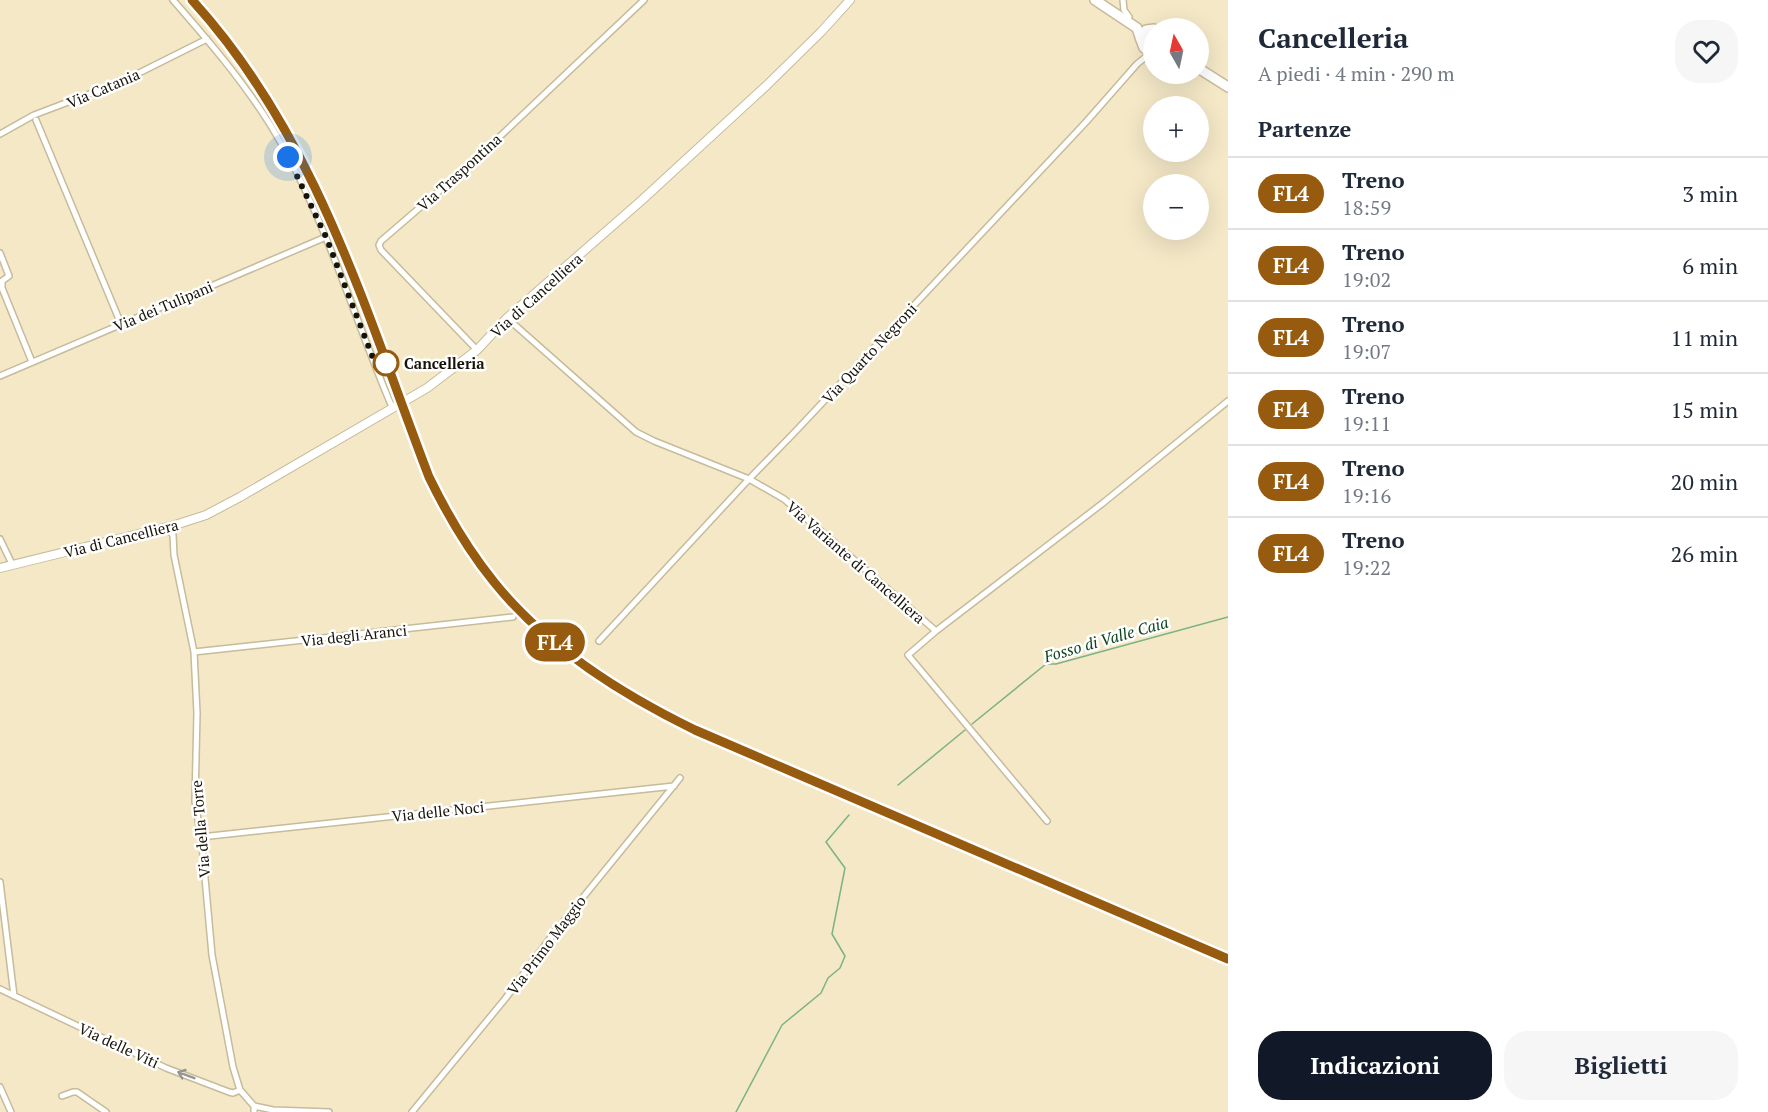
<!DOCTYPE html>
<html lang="it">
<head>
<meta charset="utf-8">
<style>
  :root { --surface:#fff; --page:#f6f6f7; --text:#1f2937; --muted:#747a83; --line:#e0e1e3; --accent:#111827 }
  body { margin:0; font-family:"PT Serif",serif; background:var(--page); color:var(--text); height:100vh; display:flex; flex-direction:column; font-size:22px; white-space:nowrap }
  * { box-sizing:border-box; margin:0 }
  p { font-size:20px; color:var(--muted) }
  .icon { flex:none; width:33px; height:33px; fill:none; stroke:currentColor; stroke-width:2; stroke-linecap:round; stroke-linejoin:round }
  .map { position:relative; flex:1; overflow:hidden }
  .side { display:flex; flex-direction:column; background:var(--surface); width:540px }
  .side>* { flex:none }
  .badge { padding:0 12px; border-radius:20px; font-size:21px; line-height:39px }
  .needle { width:39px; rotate:351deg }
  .controls { position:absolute; left:1143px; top:18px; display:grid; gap:12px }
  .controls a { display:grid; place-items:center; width:66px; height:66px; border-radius:50%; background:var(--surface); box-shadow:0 6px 24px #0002; font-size:30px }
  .you { position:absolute; width:30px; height:30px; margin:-15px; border:4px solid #fff; border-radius:50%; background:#1a73e8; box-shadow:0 0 0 9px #1a73e833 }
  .map>.badge { position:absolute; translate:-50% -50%; box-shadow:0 0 0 3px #fff }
  h2 { padding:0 30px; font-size:22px; line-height:54px }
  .round { display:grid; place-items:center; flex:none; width:63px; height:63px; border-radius:24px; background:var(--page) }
  .summary { display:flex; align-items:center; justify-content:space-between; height:102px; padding:0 30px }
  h1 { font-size:28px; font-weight:700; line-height:45px }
  .cta { display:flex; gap:12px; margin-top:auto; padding:12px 30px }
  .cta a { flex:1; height:69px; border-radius:24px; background:var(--accent); color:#fff; font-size:24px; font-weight:700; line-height:69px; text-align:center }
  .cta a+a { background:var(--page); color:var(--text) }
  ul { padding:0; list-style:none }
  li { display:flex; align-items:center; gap:18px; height:72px; padding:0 30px; border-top:2px solid var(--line) }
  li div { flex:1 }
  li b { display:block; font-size:22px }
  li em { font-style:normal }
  li .badge { min-width:66px; font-weight:700; text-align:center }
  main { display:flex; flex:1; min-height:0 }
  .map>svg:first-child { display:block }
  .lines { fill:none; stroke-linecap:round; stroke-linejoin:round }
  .stream { stroke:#7db282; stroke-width:1.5 }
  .street-casing { stroke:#c6bb9a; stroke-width:8 }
  .secondary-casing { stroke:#c6bb9a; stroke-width:10 }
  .primary-casing { stroke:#c6bb9a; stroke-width:12 }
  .street { stroke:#fff; stroke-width:5 }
  .secondary { stroke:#fff; stroke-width:8 }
  .primary { stroke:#fff; stroke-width:9 }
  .rail-casing { stroke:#655e4a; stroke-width:4 }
  .rail { stroke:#fff; stroke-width:1.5; stroke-dasharray:4.5; stroke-linecap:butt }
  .oneway { stroke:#97958f }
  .line-casing { stroke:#fff; stroke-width:14 }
  .line { stroke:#965b0e; stroke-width:9 }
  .walk { stroke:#171307; stroke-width:6; stroke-dasharray:0 10.8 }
  .stop-dot { fill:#fff; stroke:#965b0e; stroke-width:3 }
  .labels { text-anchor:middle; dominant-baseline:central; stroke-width:5; stroke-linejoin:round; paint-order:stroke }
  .street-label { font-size:15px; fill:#171307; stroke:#fff }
  .stop-label { font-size:15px; font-weight:bold; fill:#171307; stroke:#fff; text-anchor:start }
  .water-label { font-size:16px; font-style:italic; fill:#0b471a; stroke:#fff }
</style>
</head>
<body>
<main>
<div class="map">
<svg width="1228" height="1112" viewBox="0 0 1228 1112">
  <rect width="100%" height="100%" fill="#f4e8c7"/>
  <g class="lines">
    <path class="stream" d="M972 724 1046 664H1056L1228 617
      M898 785 965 730
      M736 1112 782 1025 821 993 828 978 840 968 845 956 832 934 845 868 826 842 849 815"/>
    <g class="street-casing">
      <path id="street" d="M173 0C208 40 243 81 271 126 325 214 352 314 392 407
        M1123 0 1124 10 1129 17
        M36 120 121 324
        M0 134 34 115 121 82 207 39
        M0 253 9 276 2 281V288L32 362
        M507 318 636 432 654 441 749 479 784 499 936 631
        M477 350 381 250 379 245 381 241 474 161 644 0
        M0 376 326 237
        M166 527 173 535 174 555 194 652 197 713 195 801 202 845 212 955 233 1067 240 1090 254 1106V1112
        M0 539 12 564
        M599 641 749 479 793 434 1086 122 1137 64 1152 52
        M194 652 513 617
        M1047 821 908 655 936 631 1103 503 1228 401
        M201 837 674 786
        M0 882 14 996
        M0 989 166 1068 229 1092 233 1093 240 1090
        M0 1087 11 1112
        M62 1096 73 1092H77L106 1112
        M254 1106 273 1110 329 1112
        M412 1112 505 999 554 933 680 778"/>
    </g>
    <g class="secondary-casing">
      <path id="secondary" d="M0 568 175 525 206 515 240 497 427 388 477 350 507 318 642 200 767 85 821 32 850 0"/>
    </g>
    <g class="primary-casing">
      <path id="primary" d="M1095 0 1137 28 1141 40
        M1154 29 1146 30 1141 40 1144 48 1154 52
        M1198 68 1228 87"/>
    </g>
    <use href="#street" class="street"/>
    <use href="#secondary" class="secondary"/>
    <use href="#primary" class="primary"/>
    <g class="rail-casing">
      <path id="rail" d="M192 0C237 50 276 108 307 168 337 227 359 290 382 352 413 434 437 513 494 582 543 641 609 687 677 721L1228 959"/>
    </g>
    <use href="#rail" class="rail"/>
  </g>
  <defs><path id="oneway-shaft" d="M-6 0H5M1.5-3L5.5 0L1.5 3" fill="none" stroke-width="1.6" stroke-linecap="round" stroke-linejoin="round" transform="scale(1.5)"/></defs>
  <use class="oneway" href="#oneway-shaft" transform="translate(186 1075) rotate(-159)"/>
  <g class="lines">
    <g class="line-casing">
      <path id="line" d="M192 0C316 136 365 310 429 477 447 514 468 550 494 582 546 647 621 694 695 730L1228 959"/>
    </g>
    <use href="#line" class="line"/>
    <path class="walk" d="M288 157 326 237 378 371 386 363"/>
  </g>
  <circle class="stop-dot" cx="386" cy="363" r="12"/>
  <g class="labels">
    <g class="street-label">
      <text transform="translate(103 88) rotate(-23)">Via Catania</text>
      <text transform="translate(459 172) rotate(-42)">Via Traspontina</text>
      <text transform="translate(536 295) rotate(-42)">Via di Cancelliera</text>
      <text transform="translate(163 306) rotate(-23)">Via dei Tulipani</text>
      <text transform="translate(869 353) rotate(-47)">Via Quarto Negroni</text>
      <text transform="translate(121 538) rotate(-14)">Via di Cancelliera</text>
      <text transform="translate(856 562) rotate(41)">Via Variante di Cancelliera</text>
      <text transform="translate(354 635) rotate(-6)">Via degli Aranci</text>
      <text transform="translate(438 811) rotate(-6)">Via delle Noci</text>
      <text transform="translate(200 829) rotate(-95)">Via della Torre</text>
      <text transform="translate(546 945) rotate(-53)">Via Primo Maggio</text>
      <text transform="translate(119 1045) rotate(25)">Via delle Viti</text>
    </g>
    <g class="stop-label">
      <text x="404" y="363">Cancelleria</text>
    </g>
    <g class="water-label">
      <text transform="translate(1106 639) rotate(-16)">Fosso di Valle Caia</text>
    </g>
  </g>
</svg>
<div class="controls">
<a><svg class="needle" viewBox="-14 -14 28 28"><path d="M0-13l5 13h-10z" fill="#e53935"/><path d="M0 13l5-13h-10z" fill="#747a83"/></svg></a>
<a>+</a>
<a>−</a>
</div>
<div class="you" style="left:288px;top:157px"></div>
<b class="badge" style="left:555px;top:642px;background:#965b0e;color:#fff">FL4</b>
</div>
<section class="side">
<div class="summary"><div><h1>Cancelleria</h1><p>A piedi · 4 min · 290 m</p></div><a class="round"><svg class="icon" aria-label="heart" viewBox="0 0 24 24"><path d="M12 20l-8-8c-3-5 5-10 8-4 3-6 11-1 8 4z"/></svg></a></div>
<h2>Partenze</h2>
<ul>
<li><span class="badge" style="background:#965b0e;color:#fff">FL4</span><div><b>Treno</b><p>18:59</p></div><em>3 min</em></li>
<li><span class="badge" style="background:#965b0e;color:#fff">FL4</span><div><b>Treno</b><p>19:02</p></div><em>6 min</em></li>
<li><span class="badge" style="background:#965b0e;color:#fff">FL4</span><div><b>Treno</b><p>19:07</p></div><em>11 min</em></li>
<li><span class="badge" style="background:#965b0e;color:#fff">FL4</span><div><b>Treno</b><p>19:11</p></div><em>15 min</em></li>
<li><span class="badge" style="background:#965b0e;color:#fff">FL4</span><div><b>Treno</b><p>19:16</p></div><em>20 min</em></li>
<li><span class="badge" style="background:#965b0e;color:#fff">FL4</span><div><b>Treno</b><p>19:22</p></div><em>26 min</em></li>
</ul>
<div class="cta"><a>Indicazioni</a><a>Biglietti</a></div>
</section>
</main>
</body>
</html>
